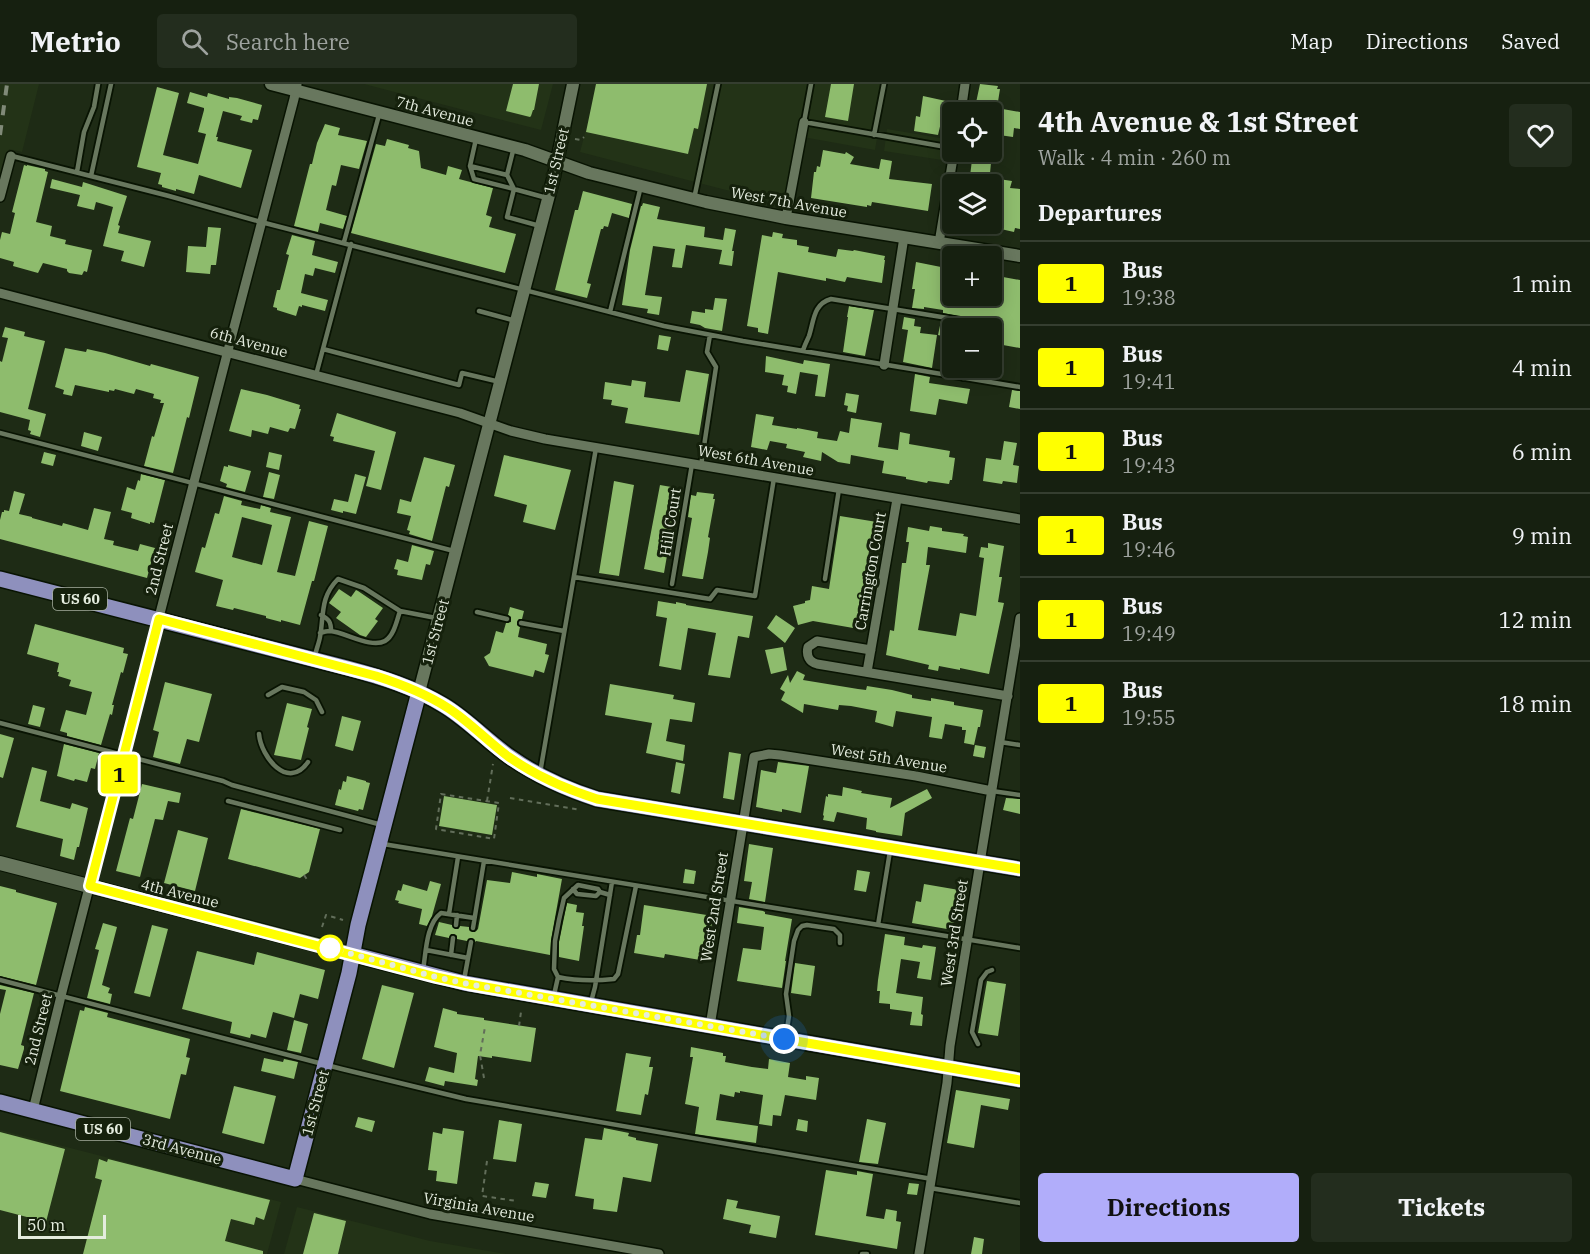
<!DOCTYPE html>
<html lang="en">
<head>
<meta charset="utf-8">
<style>
  :root { --surface:#162010; --page:#232d1e; --text:#f1f3f6; --muted:#9ea39f; --line:#353e30; --accent:#b1adfa }
  body { margin:0; font-family:"IBM Plex Serif",serif; background:var(--page); color:var(--text); height:100vh; display:flex; flex-direction:column; font-size:22px; white-space:nowrap }
  * { box-sizing:border-box; margin:0 }
  p { font-size:20px; color:var(--muted) }
  .icon { flex:none; width:33px; height:33px; fill:none; stroke:currentColor; stroke-width:2; stroke-linecap:round; stroke-linejoin:round }
  .map { position:relative; flex:1; overflow:hidden }
  .sheet { display:flex; flex-direction:column; background:var(--surface); width:570px }
  .sheet>* { flex:none }
  .badge { padding:0 12px; border-radius:4px; font-size:21px; line-height:39px }
  .fabs { position:absolute; left:942px; top:18px; display:grid; gap:12px }
  .fabs a { display:grid; place-items:center; width:60px; height:60px; border-radius:6px; background:var(--surface); box-shadow:0 3px 15px #0003,0 0 0 2px var(--line); font-size:30px }
  .scale { position:absolute; left:18px; bottom:15px; width:88px; box-sizing:border-box; padding-left:6px; border:3px solid #e4ecde; border-top:0; font-size:16px; line-height:21px; white-space:nowrap; color:#e4ecde; -webkit-text-stroke:4px #15210c; paint-order:stroke }
  .you { position:absolute; width:30px; height:30px; margin:-15px; border:4px solid #fff; border-radius:50%; background:#1a73e8; box-shadow:0 0 0 9px #1a73e833 }
  .map>.badge { position:absolute; translate:-50% -50%; box-shadow:0 0 0 3px #fff }
  h2 { padding:0 18px; font-size:22px; line-height:54px }
  .round { display:grid; place-items:center; flex:none; width:63px; height:63px; border-radius:6px; background:var(--page) }
  .overview { display:flex; align-items:center; justify-content:space-between; height:102px; padding:0 18px }
  h1 { font-size:28px; font-weight:700; line-height:45px }
  .primary-button { display:flex; gap:12px; margin-top:auto; padding:12px 18px }
  .primary-button a { flex:1; height:69px; border-radius:6px; background:var(--accent); color:#111; font-size:24px; font-weight:700; line-height:69px; text-align:center }
  .primary-button a+a { background:var(--page); color:var(--text) }
  ul { padding:0; list-style:none }
  li { display:flex; align-items:center; gap:18px; height:84px; padding:0 18px; border-top:2px solid var(--line) }
  li div { flex:1 }
  li b { display:block; font-size:22px }
  li em { font-style:normal }
  li .badge { min-width:66px; font-weight:700; text-align:center }
  header { display:flex; align-items:center; gap:36px; box-sizing:border-box; height:84px; padding:0 30px; background:var(--surface); border-bottom:2px solid var(--line) }
  header strong { font-size:28px }
  nav { display:flex; gap:33px; margin-inline-start:auto; font-size:21px }
  .search { width:420px; height:54px; background:var(--page); display:flex; align-items:center; gap:15px; box-sizing:border-box; padding:0 21px; border-radius:6px; color:var(--muted); font-size:22px }
  main { display:flex; flex:1; min-height:0 }
  .map>svg:first-child { display:block }
  .built { fill:#233317 }
  .building { fill:#8ebc6d; fill-rule:evenodd }
  .lines { fill:none; stroke-linecap:round; stroke-linejoin:round }
  .service-casing { stroke:#081302; stroke-width:8 }
  .minor-casing { stroke:#081302; stroke-width:12 }
  .tertiary-casing { stroke:#081302; stroke-width:15 }
  .secondary-casing { stroke:#081302; stroke-width:16 }
  .primary-casing { stroke:#081302; stroke-width:18 }
  .path { stroke:#626e5a; stroke-width:2; stroke-dasharray:4.5 4.5; stroke-linecap:butt }
  .service { stroke:#68775e; stroke-width:4.5 }
  .minor { stroke:#68775e; stroke-width:9 }
  .tertiary { stroke:#68775e; stroke-width:12 }
  .secondary { stroke:#68775e; stroke-width:14 }
  .primary { stroke:#8e90bd; stroke-width:15 }
  .rail { stroke:#808a78; stroke-width:4; stroke-dasharray:10 10; stroke-linecap:butt }
  .line-casing { stroke:#fff; stroke-width:14 }
  .line { stroke:#ff0; stroke-width:9 }
  .walk { stroke:#e4ecde; stroke-width:6; stroke-dasharray:0 10.8 }
  .stop-dot { fill:#fff; stroke:#ff0; stroke-width:3 }
  .labels { text-anchor:middle; dominant-baseline:central; stroke-width:6; stroke-linejoin:round; paint-order:stroke }
  .shield { fill:#15210c; stroke:#a6af9f; stroke-width:1.5 }
  .shield-label { font-size:14px; font-weight:bold; fill:#e4ecde }
  .street-label { font-size:15px; fill:#e4ecde; stroke:#15210c }
</style>
</head>
<body>
<header>
<strong>Metrio</strong>
<div class="search"><svg class="icon" aria-label="search" viewBox="0 0 24 24"><circle cx="10" cy="10" r="6"/><path d="M15 15l6 6"/></svg>Search here</div>
<nav><a>Map</a><a>Directions</a><a>Saved</a></nav>
</header>
<main>
<div class="map">
<svg width="1020" height="1170" viewBox="0 0 1020 1170">
  <rect width="100%" height="100%" fill="#1e2b15"/>
  <path class="built" d="M0 0H39L22 68 9 65 0 98Z
    M364 0H553L541 46Z
    M598 0H886L875 66 803 53 793 117 726 106 580 68Z
    M887 45 946 55 942 76 884 67Z
    M0 1046 281 1118 267 1170H0Z
    M297 1123 430 1157 506 1170H284Z"/>
  <path class="building" d="M513 0H539L534 26H533L531 32 530 33 506 27Z
    M596 0H707L698 45 694 44 688 70 586 48Z
    M831 0H854L848 37 825 33Z
    M980 0 998 2 997 5H1000L997 24 1020 28V45L1014 44 1013 53 992 50V28H974Z
    M157 3 179 9 163 71 198 80 206 50 198 48 204 26V24L187 19 190 8 207 13 208 9 229 15V13L237 14 262 21 258 36 253 35 252 39 240 36 242 32 223 27 216 53H218L217 57 252 66 241 104 199 91 194 110 176 105V107L162 103V101L158 100 161 89 137 83Z
    M923 12 946 17 938 51 914 47 916 32 920 33Z
    M325 40 340 44 338 51 367 57 359 85 341 81 336 102 332 101 326 126 347 132 343 145 320 139 318 148 294 142 310 80H312L317 59Z
    M387 55 409 61 408 64 419 67 421 84 446 91 448 82 462 86 459 95 493 104 486 131 492 133 489 143 516 150 505 189 351 149 376 60 385 62Z
    M823 66 845 70 846 68 854 73 850 80 879 85 881 75 892 77 889 95 932 100 928 127 872 118 871 122 867 121V123L811 114 814 88H816L817 82 820 83Z
    M973 68H992L989 100H969Z
    M24 81 27 82V81L45 85V87L48 88 36 138 52 142 50 152 66 156 65 160 92 166 87 188 84 187 82 191 69 189 67 187V185L43 179 38 189 13 182 14 178 0 174V156L2 148 10 150 15 129 12 128Z
    M992 94 1012 97 1010 104 1020 105V145L1015 144 1014 148 992 143Z
    M52 95 82 103 83 98 127 112 118 141 120 142 118 149 151 157 144 183 121 177 124 167 103 162 113 123 96 118 94 126 77 122 80 111 50 104Z
    M583 107 632 120 629 134 612 129 608 143 604 142 603 145H601L587 199 591 200 587 214 555 206 575 126H578Z
    M643 119 660 123 657 135 705 143 704 153 723 156 725 144 736 146 732 167H734L732 182 719 180 722 166 686 161 682 184 672 183 675 165 653 162 645 211 662 213 659 231 647 229 648 225 622 221 630 166 641 122H642Z
    M208 143 221 144 216 181H211L210 190 186 188 188 162 206 163Z
    M773 148 783 150 782 154 797 156V161L809 163 808 168 836 173 838 165 853 167 854 166 885 172 884 176H885L882 199 847 193 845 198 826 194V197L778 188 768 250 758 248V244L747 242 762 151 772 153Z
    M292 151 315 157 312 171 338 178 335 189 315 184 313 192 305 190 301 209 328 216 325 227 302 221V223L299 222 296 232 277 226V224L273 223 277 206H280L289 171 286 170Z
    M916 178 946 184 945 188 951 189 948 212H992V191L1020 196V264L992 259V244H975L968 234 943 229V226L924 223V225L912 224 915 205H912Z
    M715 214 727 215 722 247 705 244 700 241 690 239 692 227 705 229V225L713 226Z
    M849 222 874 226 865 272 843 268 848 233H847Z
    M904 233 915 235 914 242 921 243 920 249 937 251 932 284 903 278 908 246 902 245Z
    M941 237 959 240 964 242 966 244H952V254L938 251Z
    M5 243 25 248 24 252 45 257 28 325 46 330 40 353 30 350 31 347 28 346 30 336 0 328V277L2 278 8 254 2 253Z
    M659 251 671 253 668 267 657 265Z
    M65 264 86 268 87 265 105 269 150 282 151 280 199 293 189 334 187 333 173 389 144 382 152 352 154 353 164 319H160L161 316 153 314 154 310 136 305 134 310 115 305 114 307 109 306V308L75 301 72 312 63 310 64 306 55 303Z
    M766 272 803 280 804 276 830 280 825 313 815 312 818 291 800 288 796 310 787 308 788 302 782 301 784 291 765 288Z
    M686 286 709 290 699 351 625 339 628 324 611 321 612 316 603 315 605 298 631 302 632 296 646 298 644 313 680 318Z
    M915 290 930 293 929 299 970 305 967 320 939 315 936 331 910 327Z
    M241 305 267 311 300 321 299 325H301L295 345 290 344 288 348 270 343 268 350 252 346 251 353 229 347Z
    M1012 306 1020 307V325L1009 323Z
    M846 309 859 311 856 329 847 327 848 322 844 321Z
    M337 329 396 348 381 406 366 402 375 367 333 357 334 353 330 352Z
    M756 330 774 333 772 341 797 345V344L818 348 817 354 837 357 840 347 849 349 851 334 882 339 878 363 898 366 900 348 910 350 909 360 950 367 949 373 955 374 952 396H950L949 400 928 397 927 399 906 395V393L882 389 884 377 851 371 850 380 838 378 822 368 821 377 803 373 805 368 786 364 787 360 770 357 767 366 751 363Z
    M84 348 102 353 98 367 81 362Z
    M1004 357 1017 359 1013 381 1019 382 1017 399 1003 397 1002 400 983 397 986 374 1001 376Z
    M44 368 56 371 53 382 41 379Z
    M269 368 282 371 279 386 266 383Z
    M504 371 571 386 555 446 523 438 527 421 494 412Z
    M424 373 455 381 449 403 446 402 432 457 409 450 410 447 407 446 411 432 397 429 400 415 411 418Z
    M228 381 251 387 245 408 226 403 227 400 220 397 224 382 228 383Z
    M269 388 280 391 274 415 263 413Z
    M141 390 165 396 154 439 150 438V440L131 434 132 429 121 426 127 403 135 406 138 396 140 397Z
    M355 390 366 393 356 430 343 427V429L331 426 334 415 348 418Z
    M614 397 634 401 619 492 599 489Z
    M660 401 677 404 676 409 682 410 679 432 674 431 664 489 644 485Z
    M14 407 25 410 19 430 32 433V434L62 442 63 439 88 446 94 424 111 428 104 455 114 457 113 461 138 467 140 460 155 464 147 494 0 455V436L2 428H4V426L9 427Z
    M697 408 714 410 713 415H715L708 453 710 454 708 468 703 495H701L682 492 692 434 688 433 691 411 696 412Z
    M224 412 242 417 241 421 260 425 261 421 271 424 270 428 291 433 277 488 295 492 309 437 328 442 314 497H312L300 541 281 536V538L266 534V532L234 524 233 526 216 522 223 496 195 488 202 463 205 464 215 429 219 430ZM242 433 272 441 262 481 232 473Z
    M840 432 877 438 875 449H872L867 479H870L859 545 813 537 798 541 793 522 805 519V517L810 516 812 502 829 505Z
    M930 442 942 444V447L964 450 963 452 968 453 966 469 928 463 926 481H930L918 546 956 552 960 529 976 532 984 474 979 473 981 463 988 464V459L1004 462 999 493H1002L998 518 1004 519 989 590 960 584V586L939 582 938 587 928 585 929 581 886 571 890 546 894 547 902 479H906L909 458H906L908 443 929 447Z
    M412 461 434 467 430 481 426 480 422 496 397 491 398 486 394 485 397 475 408 478Z
    M339 505 351 513 356 506 358 507 383 524 375 535 378 537 366 553 360 551 336 534 341 528 329 519Z
    M658 517 676 520V518L686 520V521L753 532 749 554 738 552 730 594 708 591 716 549 688 544 681 586 659 582 667 534 656 532Z
    M510 523 524 527 522 535H519L517 538V541L520 543 518 553 547 560 545 570 549 571 544 589 535 586 533 593 489 582 484 573 490 569 496 547 503 549 506 539 511 538V533L508 531Z
    M776 531 795 544 785 559 767 544Z
    M35 540 124 564 123 569 128 570 123 589 121 588 112 621H114L112 631 110 630 101 661 67 652V649L60 647 66 626 86 631 92 608 69 602 71 596 58 592 59 588H57L59 579 27 570Z
    M783 563 787 586 771 590 765 566Z
    M797 587 805 591 803 596 858 605 866 606 867 602 892 606 912 611V614L931 617V614L954 618V621L983 626 980 643H978L974 661 964 659 966 646H962V643L945 640 942 655 929 653 932 633 896 627 893 643 875 638 877 627 851 622 839 621 838 626 804 620 803 629 781 616 785 608 780 605 788 591 790 599Z
    M165 598 212 610 199 658 187 655 180 680 153 673 159 648 153 646Z
    M610 600 674 611 673 615 695 619 692 638 670 635 666 657 685 661 683 677 646 669 652 639 605 631Z
    M287 619 312 625 307 643 309 644 301 676 274 671Z
    M33 621 45 624 40 643 28 640Z
    M342 632 361 637 353 667 335 662Z
    M0 650 14 654 3 694 0 693Z
    M64 660 99 669 95 685 91 684 87 698 75 695 74 697 57 692Z
    M975 661 986 663 984 674 973 672Z
    M729 668 741 670 734 716 723 714Z
    M676 678 685 680 680 710 671 708Z
    M778 678 809 682 801 729 782 725V728L756 723 761 686 776 689Z
    M32 683 47 687 40 717 70 725 72 719 88 724 79 763H77L74 776 60 772 63 755 16 743Z
    M347 692 366 697V698L370 699 363 726 359 725 358 727 335 721 339 705 341 706 343 697 346 698Z
    M142 700 181 709 179 719 168 717 163 736 155 735 140 793 116 787 130 734 133 735Z
    M843 703 862 707 861 709 892 714 890 724 927 705 932 714 905 729 902 752 876 748V747L866 745 867 734 837 728 834 738 823 736 824 732 823 731 826 712 828 713V710L842 712Z
    M444 712 497 721 492 751 439 742Z
    M1006 714 1020 715V730L1003 726Z
    M241 725 320 745 309 788 300 794 228 775Z
    M178 746 208 754 195 807 164 799Z
    M749 760 773 764 765 818 749 815 752 798 744 797Z
    M685 785 696 787 694 800 683 799Z
    M857 786 870 788 866 808 854 806Z
    M512 788 537 793V790L562 795 551 856 550 871 476 857 475 858 474 855 471 854 467 857 457 855V852L454 850H451L449 854 435 851 439 838 452 841 455 845H458L460 842 469 843 472 848 476 847 478 845 487 796 510 799Z
    M430 797 441 800 432 832 427 842 419 840 422 825 398 819 399 817 395 816 398 806 401 807 403 800 427 807Z
    M924 800 959 806 953 846 912 839 916 817 921 818Z
    M0 802 16 806V808L57 819 36 901 0 892Z
    M567 819 577 821 576 828 584 829 582 842H584L579 877 559 873V858Z
    M644 821 713 832 706 877 665 870 664 874 634 869 637 851H640Z
    M739 823 763 827 765 828V830L792 835 785 877H786L782 904 737 897 743 864 761 866 764 843 737 839Z
    M103 839 117 843 102 901 110 904 108 909 112 910 110 920 87 914 99 866 95 865Z
    M152 841 168 845 150 913 134 909Z
    M885 850 905 853 904 861 922 864 923 861 936 863 931 896 917 894 920 878 901 875 896 909 923 913 921 930 923 931 922 942 910 941 912 928 890 925V920L879 919 880 907H877L878 896Z
    M197 867 254 881 257 868 325 886 318 915 300 910 294 934 273 928 266 954 251 950 250 954 230 949 232 938 182 925Z
    M795 879 815 882 811 912 791 909Z
    M987 897 1006 900 998 952 978 949Z
    M0 901 34 909 21 961 24 962V965L18 985 0 981V930L6 906 0 905Z
    M382 901 414 909 394 984 362 975Z
    M85 923 108 929 107 933 190 955 186 973 190 974 188 982 186 991 181 990 170 1035 60 1007 80 926 84 927Z
    M443 924 457 928V930L484 934V936L536 944 531 978 492 972V974L478 972 475 995 478 996 477 1002 445 997 444 1002 425 997 429 983 454 989 457 969 434 963Z
    M294 936 308 940 301 969 287 966Z
    M691 963 723 969V972H726L725 978 752 983 768 985 769 975 790 979 788 993 806 996V992L819 994 816 1016 785 1011 781 1032 773 1031 772 1042 759 1040 763 1011 740 1007V1009L735 1008 734 1013 720 1010 716 1036 758 1042 756 1059 695 1050 699 1023 685 1020 693 973H690Z
    M626 969 651 973 649 983H653L648 1011 645 1010 641 1031 616 1027Z
    M264 974 283 978 284 975 298 978 294 995 261 987Z
    M234 1002 276 1012 264 1060 222 1049Z
    M956 1006 1010 1015 1008 1026 981 1021 974 1064 947 1059Z
    M358 1033 375 1037 372 1048 355 1043Z
    M798 1035 808 1037 807 1048 796 1046Z
    M867 1035 886 1039 878 1080 859 1078Z
    M499 1036 522 1040 516 1078 493 1075Z
    M443 1044 464 1047 457 1100 436 1097 437 1087 428 1086 433 1048 442 1050Z
    M604 1044 629 1049 628 1052 636 1054V1056L658 1060 651 1098 623 1093 617 1128 593 1125 594 1115 575 1112 585 1054 602 1056Z
    M0 1048 65 1065 46 1138 0 1126Z
    M99 1075 107 1078 108 1075 270 1116 264 1136 256 1133 254 1141 231 1135 225 1157 263 1167V1170H83L102 1096 95 1094Z
    M826 1086 857 1091V1087L873 1090 866 1132 884 1135 886 1125 897 1127 896 1137 901 1138 897 1165 815 1151Z
    M535 1098 549 1100 546 1114 532 1112Z
    M909 1099 919 1100 917 1111 907 1110Z
    M727 1115 738 1117 736 1124 780 1132 776 1154 749 1149 751 1141 723 1135Z
    M314 1129 346 1137 338 1170H303Z
    M974 1153 984 1155 982 1170H971Z"/>
  <g class="lines">
    <g class="service-casing">
      <path id="service" d="M811 0 804 38 952 64
        M874 51 884 0
        M476 55 470 82 507 91
        M514 63 507 91 514 105 547 114
        M12 72 169 112 261 138 664 242 743 257 1020 303
        M470 82 474 95 514 105 507 133 540 142
        M77 88 84 48 94 23 98 0
        M91 92 111 0
        M694 115 718 0
        M344 158 379 31
        M479 227 516 237
        M610 228 641 102
        M323 265 459 301 462 289 500 298
        M803 267C804 262 807 257 809 252 814 237 813 220 831 215L960 236 967 238 971 244
        M316 291 351 160
        M963 294 965 284
        M0 349 454 467
        M701 382 716 283 707 268 710 251
        M574 493 710 515 717 506 755 512 774 394
        M825 495 839 405
        M672 500 692 380
        M477 528 507 535
        M321 531C329 535 331 538 331 547
        M521 539 564 547
        M320 549C323 548 327 547 330 547 345 548 371 565 385 557 394 552 397 536 400 527
        M315 572C316 566 319 559 320 553 324 531 320 513 338 495L364 504 400 527 436 534
        M268 611 282 603 304 608 316 616 322 628
        M0 639 223 697 232 701 382 741
        M259 650C261 673 288 707 308 678
        M1000 658 1020 661
        M540 689 596 364
        M992 707 1020 711
        M228 717 340 746
        M383 760 1020 864
        M573 805 577 810 596 812 600 808
        M449 830 458 773
        M456 841 457 831
        M878 841 890 767
        M473 844 484 777
        M426 866 468 874
        M451 871 453 854
        M423 886C426 869 426 840 441 829L474 834
        M558 893C577 897 595 897 614 895L618 890 636 802
        M0 896 342 985 466 1015 932 1095
        M464 896 471 858
        M554 911 558 893 554 885 555 857 559 836 564 814 578 801 598 805 600 808 610 811
        M591 918 595 903 612 798
        M786 952 789 932 786 910 794 857 798 846 802 842 807 841 834 845 840 851V859
        M978 960 972 948 981 896 987 888 992 886
        M930 1104 1020 1119
        M862 1170H867"/>
    </g>
    <g class="minor-casing">
      <path id="minor" d="M961 28 965 0
        M0 113 11 72
        M786 134 804 38
        M939 159 954 68
        M0 209 460 329 511 347 545 355 1020 435
        M884 281 904 153
        M871 566 817 557 808 563C806 571 809 578 817 580L1008 612
        M867 588 897 415
        M710 942 754 673 769 670 780 671 916 692 992 707
        M33 1026 61 912 232 251 294 15 297 0
        M295 1095 430 1130 659 1170
        M919 1170 947 999 950 962 1020 534"/>
    </g>
    <g class="tertiary-casing">
      <path id="tertiary" d="M271 0 525 66 589 89 706 118 786 134 1020 172
        M419 608 554 92 573 0"/>
    </g>
    <g class="secondary-casing">
      <path id="secondary" d="M0 779 352 870"/>
    </g>
    <g class="primary-casing">
      <path id="primary" d="M0 495 347 584C381 593 414 603 445 622 469 637 487 657 510 673 537 692 566 705 597 715L1020 785
        M352 870 464 899 1020 996
        M0 1018 295 1095 349 889 358 841 419 608"/>
    </g>
    <path class="path" d="M575 55 581 56 584 53
      M441 710 499 719 494 755 436 745Z
      M510 714 581 726
      M487 717 493 680
      M304 791 308 797
      M322 843 326 831 343 836
      M519 942 521 928
      M484 994 480 971 485 943
      M487 1077 482 1112 517 1117"/>
    <use href="#service" class="service"/>
    <use href="#minor" class="minor"/>
    <use href="#tertiary" class="tertiary"/>
    <use href="#secondary" class="secondary"/>
    <use href="#primary" class="primary"/>
    <path class="rail" d="M0 51 7 0"/>
  </g>
  <g class="lines">
    <g class="line-casing">
      <path id="line" d="M1020 785 597 715C566 705 536 692 509 673 488 658 470 638 448 624 425 609 401 600 376 592L159 535 90 802 436 893 468 900 1020 996"/>
    </g>
    <use href="#line" class="line"/>
    <path class="walk" d="M330 864 436 893 468 900 784 955"/>
  </g>
  <circle class="stop-dot" cx="330" cy="864" r="12"/>
  <g class="labels">
    <g class="shield">
      <rect x="53" y="504" width="54" height="22" rx="4.5"/>
      <rect x="76" y="1034" width="54" height="22" rx="4.5"/>
    </g>
    <g class="shield-label">
      <text x="80" y="515">US 60</text>
      <text x="103" y="1045">US 60</text>
    </g>
    <g class="street-label">
      <text transform="translate(435 27) rotate(15)">7th Avenue</text>
      <text transform="translate(556 77) rotate(-77)">1st Street</text>
      <text transform="translate(789 118) rotate(10)">West 7th Avenue</text>
      <text transform="translate(249 258) rotate(15)">6th Avenue</text>
      <text transform="translate(756 376) rotate(10)">West 6th Avenue</text>
      <text transform="translate(670 438) rotate(-81)">Hill Court</text>
      <text transform="translate(159 475) rotate(-76)">2nd Street</text>
      <text transform="translate(870 487) rotate(-80)">Carrington Court</text>
      <text transform="translate(435 548) rotate(-75)">1st Street</text>
      <text transform="translate(889 674) rotate(9)">West 5th Avenue</text>
      <text transform="translate(180 809) rotate(14)">4th Avenue</text>
      <text transform="translate(714 823) rotate(-81)">West 2nd Street</text>
      <text transform="translate(954 849) rotate(-81)">West 3rd Street</text>
      <text transform="translate(38 945) rotate(-76)">2nd Street</text>
      <text transform="translate(315 1019) rotate(-75)">1st Street</text>
      <text transform="translate(182 1065) rotate(15)">3rd Avenue</text>
      <text transform="translate(479 1123) rotate(10)">Virginia Avenue</text>
    </g>
  </g>
</svg>
<div class="fabs">
<a><svg class="icon" aria-label="locate" viewBox="0 0 24 24"><circle cx="12" cy="12" r="6"/><path d="M12 2v4M12 18v4M2 12h4M18 12h4"/></svg></a>
<a><svg class="icon" aria-label="layers" viewBox="0 0 24 24"><path d="M12 4l9 5-9 5-9-5zM3 14l9 5 9-5"/></svg></a>
<a>+</a>
<a>−</a>
</div>
<div class="scale">50 m</div>
<div class="you" style="left:784px;top:955px"></div>
<b class="badge" style="left:119px;top:690px;background:#ff0;color:#111">1</b>
</div>
<section class="sheet">
<div class="overview"><div><h1>4th Avenue &amp; 1st Street</h1><p>Walk · 4 min · 260 m</p></div><a class="round"><svg class="icon" aria-label="heart" viewBox="0 0 24 24"><path d="M12 20l-8-8c-3-5 5-10 8-4 3-6 11-1 8 4z"/></svg></a></div>
<h2>Departures</h2>
<ul>
<li><span class="badge" style="background:#ff0;color:#111">1</span><div><b>Bus</b><p>19:38</p></div><em>1 min</em></li>
<li><span class="badge" style="background:#ff0;color:#111">1</span><div><b>Bus</b><p>19:41</p></div><em>4 min</em></li>
<li><span class="badge" style="background:#ff0;color:#111">1</span><div><b>Bus</b><p>19:43</p></div><em>6 min</em></li>
<li><span class="badge" style="background:#ff0;color:#111">1</span><div><b>Bus</b><p>19:46</p></div><em>9 min</em></li>
<li><span class="badge" style="background:#ff0;color:#111">1</span><div><b>Bus</b><p>19:49</p></div><em>12 min</em></li>
<li><span class="badge" style="background:#ff0;color:#111">1</span><div><b>Bus</b><p>19:55</p></div><em>18 min</em></li>
</ul>
<div class="primary-button"><a>Directions</a><a>Tickets</a></div>
</section>
</main>
</body>
</html>
